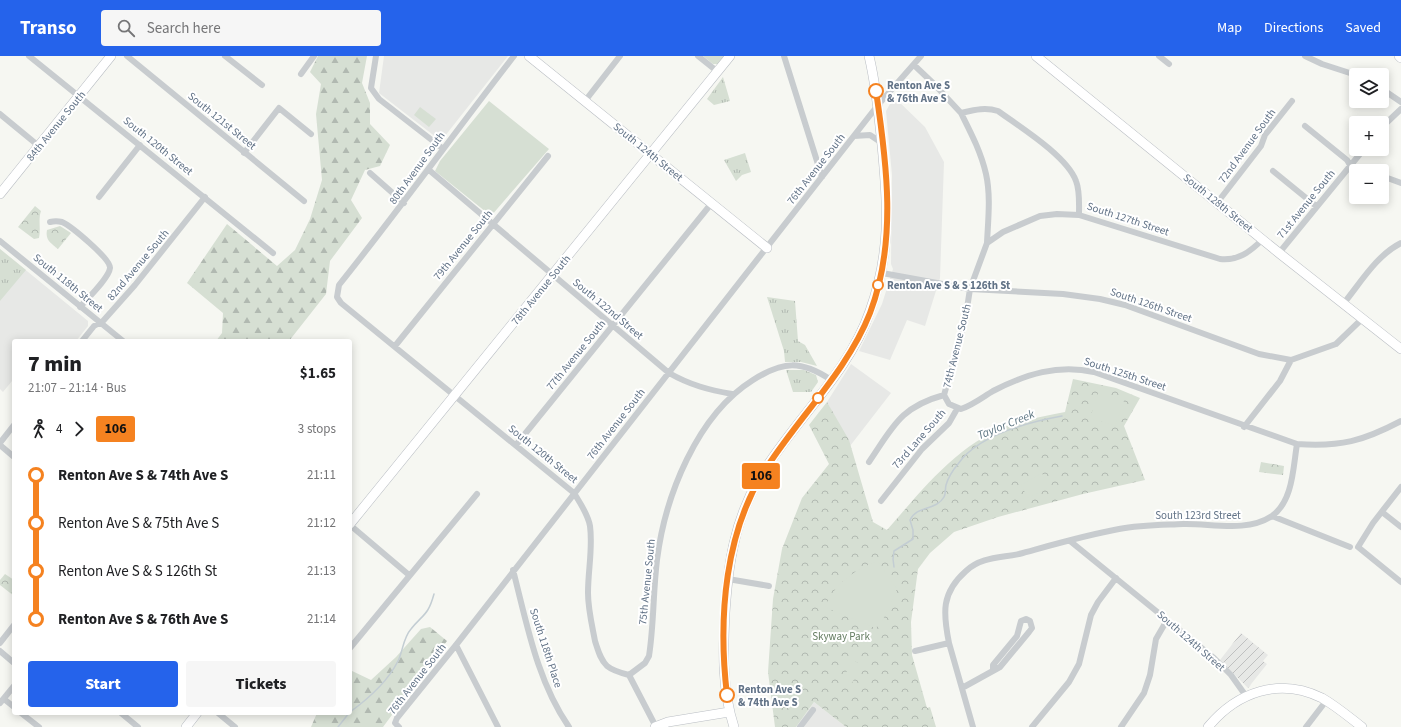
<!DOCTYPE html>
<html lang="en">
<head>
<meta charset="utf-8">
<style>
  :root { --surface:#fff; --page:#f6f6f6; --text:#202124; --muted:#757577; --accent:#2563eb }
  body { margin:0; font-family:"Source Sans 3",sans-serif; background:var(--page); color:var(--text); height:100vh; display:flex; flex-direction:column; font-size:15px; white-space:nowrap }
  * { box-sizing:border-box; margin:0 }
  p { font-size:13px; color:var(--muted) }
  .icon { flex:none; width:22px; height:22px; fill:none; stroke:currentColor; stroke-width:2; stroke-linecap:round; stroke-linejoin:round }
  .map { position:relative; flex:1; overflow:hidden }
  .drawer { position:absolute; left:12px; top:283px; width:340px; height:376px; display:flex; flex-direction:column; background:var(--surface); border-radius:4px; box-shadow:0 2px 10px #0003 }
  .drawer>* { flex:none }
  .badge { padding:0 8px; border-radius:3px; font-size:14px; line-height:26px }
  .tools { position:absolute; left:1349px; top:12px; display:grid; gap:8px }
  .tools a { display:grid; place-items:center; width:40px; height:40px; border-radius:4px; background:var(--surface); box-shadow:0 2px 10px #0003; font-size:20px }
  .map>.badge { position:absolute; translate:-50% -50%; box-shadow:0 0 0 2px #fff }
  .legs { display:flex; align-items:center; gap:6px; height:44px; padding:0 16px; font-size:13px }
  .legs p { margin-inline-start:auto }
  .head { display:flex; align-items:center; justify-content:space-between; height:68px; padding:0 16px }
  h1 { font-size:22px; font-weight:800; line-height:30px }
  .button { display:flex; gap:8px; margin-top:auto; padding:8px 16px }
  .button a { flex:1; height:46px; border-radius:4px; background:var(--accent); color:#fff; font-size:16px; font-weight:800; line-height:46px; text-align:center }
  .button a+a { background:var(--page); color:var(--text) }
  ul { padding:0 16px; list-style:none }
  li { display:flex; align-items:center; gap:14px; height:48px; font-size:15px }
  li i { display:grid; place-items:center; width:6px; height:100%; margin:0 5px; background:currentColor }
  li i::after { content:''; width:10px; height:10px; margin:-5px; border:3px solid; border-radius:50%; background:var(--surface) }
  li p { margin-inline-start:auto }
  li:first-child i { background:linear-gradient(#0000 50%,currentColor 0) }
  li:last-child i { background:linear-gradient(currentColor 50%,#0000 0) }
  header { display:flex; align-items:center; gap:24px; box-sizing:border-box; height:56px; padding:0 20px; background:var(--accent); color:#fff }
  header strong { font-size:19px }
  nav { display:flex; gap:22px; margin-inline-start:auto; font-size:14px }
  .search { width:280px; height:36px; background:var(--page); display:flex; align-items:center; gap:10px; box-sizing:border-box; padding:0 14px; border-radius:4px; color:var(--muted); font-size:15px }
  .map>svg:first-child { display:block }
  .built { fill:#e7e8e6 }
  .industrial { fill:url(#industrial-furrows) }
  .grass { fill:url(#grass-tufts) }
  .forest { fill:url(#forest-firs) }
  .park { fill:url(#park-crowns) }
  .pitch { fill:#d6dfd3 }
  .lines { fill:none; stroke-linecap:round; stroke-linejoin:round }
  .stream { stroke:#c3cdd3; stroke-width:1.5 }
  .secondary-casing { stroke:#babec4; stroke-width:10 }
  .street { stroke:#c8cccf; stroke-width:6 }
  .secondary { stroke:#fff; stroke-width:9 }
  .line-1-casing { stroke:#fff; stroke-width:9 }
  .line-1 { stroke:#f58220; stroke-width:6 }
  .stop-1-dot { fill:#fff; stroke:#f58220; stroke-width:2 }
  .labels { text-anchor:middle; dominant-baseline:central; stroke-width:4; stroke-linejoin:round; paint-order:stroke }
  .stop-label { font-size:11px; font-weight:bold; fill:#627387; stroke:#fff; text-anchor:start }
  .street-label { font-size:11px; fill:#627387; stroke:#fff }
  .park-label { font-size:11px; fill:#657d62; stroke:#fff }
  .water-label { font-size:12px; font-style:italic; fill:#5e7683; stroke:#fff }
</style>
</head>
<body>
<header>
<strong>Transo</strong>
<div class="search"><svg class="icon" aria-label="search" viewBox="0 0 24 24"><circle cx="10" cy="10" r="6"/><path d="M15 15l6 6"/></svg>Search here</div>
<nav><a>Map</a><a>Directions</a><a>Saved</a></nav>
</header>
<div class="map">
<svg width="1401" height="671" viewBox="0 0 1401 671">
  <defs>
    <pattern id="industrial-furrows" width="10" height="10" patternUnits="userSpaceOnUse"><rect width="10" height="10" fill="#e7e8e6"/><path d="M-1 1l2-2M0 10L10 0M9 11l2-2" fill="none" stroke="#bfc0c0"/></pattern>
    <pattern id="grass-tufts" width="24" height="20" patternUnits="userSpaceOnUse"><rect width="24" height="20" fill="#d6dfd3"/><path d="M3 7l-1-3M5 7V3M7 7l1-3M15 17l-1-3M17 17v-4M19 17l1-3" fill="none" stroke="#b1b9b1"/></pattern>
    <pattern id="forest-firs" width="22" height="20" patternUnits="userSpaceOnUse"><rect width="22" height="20" fill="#d6dfd3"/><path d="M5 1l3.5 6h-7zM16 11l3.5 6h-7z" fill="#b1b9b1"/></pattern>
    <pattern id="park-crowns" width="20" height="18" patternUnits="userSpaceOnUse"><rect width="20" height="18" fill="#d6dfd3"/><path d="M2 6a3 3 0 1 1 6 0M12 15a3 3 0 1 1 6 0" fill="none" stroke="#b1b9b1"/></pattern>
  </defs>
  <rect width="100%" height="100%" fill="#f6f7f2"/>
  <path class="built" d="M384 0H508L441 85 379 37Z
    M894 41 925 71 944 106 940 222 925 270 907 264 890 304 859 295 882 248 893 213 891 208 892 119 886 55Z
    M0 193 88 265V270L76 285H14V326L12 325 3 336 0 333Z
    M851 308 891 337 850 390 827 346Z
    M814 646 846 671H796Z"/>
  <path class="industrial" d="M1241 577 1268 599 1263 605 1267 608 1248 632 1220 604Z"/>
  <path class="grass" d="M703 0H725L718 8H713Z
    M723 21 730 45 714 49 707 43Z
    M745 97 751 116 742 119 736 125 724 104Z
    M0 193 26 214 0 245Z
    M767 241 795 245 798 285 805 289 817 310 801 306H785L784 295Z
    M804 314 816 319 818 326 811 336H793L786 314Z"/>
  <path class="forest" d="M318 0H367L362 27 370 47V68L390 89 380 110 365 114 351 144 362 162 330 205 326 238 289 285H216L222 277 223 257 187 227 227 168 277 210 295 194 310 163 322 124 316 58 321 28 310 16Z
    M430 571 447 585 383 671H311L317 657H350V614L371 624 396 601 421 573Z"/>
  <path class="park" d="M35 150 41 155C38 163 41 173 39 182L34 183 18 171Z
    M60 170 71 177 58 193C51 187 45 184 47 174Z
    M1073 323 1116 332 1140 342 1124 370 1145 424 1083 438 998 461 954 476 930 497 918 513 911 566 912 599 927 652 930 651 936 671H846L814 646 796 671H775L768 616 773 543 782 493 802 442 829 408 809 369 827 346 849 384 873 466 887 474C924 432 961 383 1018 366 1033 362 1050 359 1065 356Z
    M1261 406 1284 410 1283 419 1259 416Z
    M5 518 14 524V540L0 529V524Z"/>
  <path class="pitch" d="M489 45 549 93 491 160 435 115 440 105Z
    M420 51 436 63 429 71 414 59Z
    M1098 337 1124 345 1115 370 1090 362Z
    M1042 417 1049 431 1028 442 1021 429Z
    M878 505 897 533 881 568 875 572 825 551C835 527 854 514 878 505Z
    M853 604 862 609 852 627 843 622Z"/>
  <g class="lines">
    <path class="stream" d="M894 511 893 503 894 495 913 483V474L910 464C917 449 936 455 944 441 946 438 945 433 946 429 948 422 953 414 958 408 978 379 1029 366 1062 360
      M350 656C368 643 388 625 398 605 403 595 403 582 411 573 423 558 428 560 434 538
      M338 671 349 657"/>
    <g class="secondary-casing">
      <path id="secondary" d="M529 0 767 192
        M1036 0 1279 197 1401 293
        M1399 0 1401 2
        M0 138 111 0
        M350 468 730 0
        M186 671 197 657
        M655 671 668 666 729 656
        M734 671C722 634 723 596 725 557 728 510 734 465 759 423 792 366 848 319 870 255 891 196 888 150 882 89 879 59 876 29 869 0
        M1208 671C1237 636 1279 621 1322 642 1336 650 1349 661 1362 671"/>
    </g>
    <path class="street" d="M29 0 273 197
      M127 0 304 145
      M225 0 262 29
      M376 0 371 32 379 43 442 92
      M514 0C455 76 399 154 339 229L337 241 341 247 574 437C580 447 588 458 590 470 593 492 588 514 588 537 588 553 592 569 595 585 598 594 600 603 607 610 613 615 621 617 629 619L656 671
      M698 0 718 16
      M784 0 822 121
      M1159 0 1169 8
      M1305 0 1322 8 1356 19
      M914 9 934 28 961 57C974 54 985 51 998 55 1020 71 1067 100 1076 125 1080 135 1079 148 1079 159L1220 203C1238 205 1250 196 1263 183
      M301 18 314 0
      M1382 33 1401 46
      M585 45 620 0
      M961 57C971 77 981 96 986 118 991 140 988 165 987 187
      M0 58 40 91
      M1305 70 1347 104 1350 109 1366 115
      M1382 71 1401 53
      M854 80 870 79 882 87
      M244 97 279 52 311 78
      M429 114 669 317C690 329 709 334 732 338
      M1273 115 1316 150
      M370 117 404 147
      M1382 120 1401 127
      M99 141 140 89
      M1217 147 1261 90 1265 79 1292 45
      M1079 159 1057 158 1040 160 1003 176 987 187 970 233 965 265 944 339 949 348 961 353C973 349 983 341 993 335 1026 318 1058 308 1094 316L1297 388C1341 391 1363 385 1401 365
      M50 166C54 165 58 165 62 166 71 170 111 203 110 212 109 222 87 243 80 251
      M0 185 123 285
      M1279 197 1364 93
      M882 217 970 233 1063 238 1100 243 1125 249 1259 298 1291 304
      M1344 247C1361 226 1377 199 1401 187
      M82 285 94 270 103 265 135 229 205 141
      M395 290 548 100
      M1244 371 1280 325 1291 304 1336 288 1363 262
      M0 387 14 369
      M0 389 14 401
      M516 389 711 148
      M869 406C893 371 900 351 944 339
      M1401 431 1373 467 1358 491 1401 526
      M881 445 922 393 949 367 957 353
      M1382 456 1401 471
      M1272 460 1350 491
      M350 469 409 519
      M1070 485 1214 602 1231 619 1246 640
      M513 514C527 568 537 625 569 671
      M728 523 769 530
      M0 587 14 569
      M949 587C943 557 941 537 966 515 981 501 1000 502 1019 498 1052 489 1086 479 1119 473 1140 469 1162 469 1183 468 1210 467 1247 477 1272 460 1293 445 1293 412 1297 388
      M456 589 498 671
      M350 592 477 438
      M0 595 14 607
      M915 595 949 587 973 671
      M629 619 645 607 649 600C654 568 653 536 657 504 665 440 697 359 753 324 783 305 801 304 831 324
      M962 632 1000 611 1029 576 1032 572 1030 565 1026 563 1021 565 1017 580 993 609V614
      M4 643 14 651
      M0 647 14 630
      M21 657 39 671
      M121 657 138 671
      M218 657 235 671
      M399 671 395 667 397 662 456 589 878 49 921 0
      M800 671 813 654
      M1032 671 1069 626 1079 608 1091 559 1098 546 1116 522
      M1121 671 1144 637 1150 619 1156 583 1167 564
      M1306 671 1326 645"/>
    <use href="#secondary" class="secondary"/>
  </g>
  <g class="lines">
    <g class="line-1-casing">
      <path id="line-1" d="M727 639C718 563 724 473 769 408 802 358 848 313 870 257 897 186 887 108 876 35"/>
    </g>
    <use href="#line-1" class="line-1"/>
  </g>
  <g class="stop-1-dot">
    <circle cx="876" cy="35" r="7"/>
    <circle cx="878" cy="229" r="5"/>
    <circle cx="818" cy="342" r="5"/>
    <circle cx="727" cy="639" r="7"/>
  </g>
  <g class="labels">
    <g class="stop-label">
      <text x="887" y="29">Renton Ave S<tspan x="887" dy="13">&amp; 76th Ave S</tspan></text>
      <text x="887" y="229">Renton Ave S &amp; S 126th St</text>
      <text x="738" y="633">Renton Ave S<tspan x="738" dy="13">&amp; 74th Ave S</tspan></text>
    </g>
    <g class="street-label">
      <text transform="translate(222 65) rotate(39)">South 121st Street</text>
      <text transform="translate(56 70) rotate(-51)">84th Avenue South</text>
      <text transform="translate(158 90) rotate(39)">South 120th Street</text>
      <text transform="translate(1247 90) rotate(-54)">72nd Avenue South</text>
      <text transform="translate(648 96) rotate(39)">South 124th Street</text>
      <text transform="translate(417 112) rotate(-54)">80th Avenue South</text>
      <text transform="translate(816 113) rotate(-52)">76th Avenue South</text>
      <text transform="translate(1218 147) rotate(39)">South 128th Street</text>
      <text transform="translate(1306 148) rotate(-51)">71st Avenue South</text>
      <text transform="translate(1128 163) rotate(18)">South 127th Street</text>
      <text transform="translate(463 189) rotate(-51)">79th Avenue South</text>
      <text transform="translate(138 209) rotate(-50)">82nd Avenue South</text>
      <text transform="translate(68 227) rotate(39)">South 118th Street</text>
      <text transform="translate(541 234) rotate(-51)">78th Avenue South</text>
      <text transform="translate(1151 249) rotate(19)">South 126th Street</text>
      <text transform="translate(608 253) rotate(40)">South 122nd Street</text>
      <text transform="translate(957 290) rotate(-76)">74th Avenue South</text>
      <text transform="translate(576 299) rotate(-51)">77th Avenue South</text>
      <text transform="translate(1125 318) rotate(18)">South 125th Street</text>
      <text transform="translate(616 368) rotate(-52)">76th Avenue South</text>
      <text transform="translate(919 383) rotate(-49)">73rd Lane South</text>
      <text transform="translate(543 398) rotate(39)">South 120th Street</text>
      <text x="1198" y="459">South 123rd Street</text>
      <text transform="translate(647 526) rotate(-84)">75th Avenue South</text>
      <text transform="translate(1191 585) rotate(41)">South 124th Street</text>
      <text transform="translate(546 592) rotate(72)">South 118th Place</text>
      <text transform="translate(417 623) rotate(-52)">76th Avenue South</text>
    </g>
    <g class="park-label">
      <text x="841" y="580">Skyway Park</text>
    </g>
    <g class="water-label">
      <text transform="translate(1006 369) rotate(-22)">Taylor Creek</text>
    </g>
  </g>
</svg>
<div class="tools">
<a><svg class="icon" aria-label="layers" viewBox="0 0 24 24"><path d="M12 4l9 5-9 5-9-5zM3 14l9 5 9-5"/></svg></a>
<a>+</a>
<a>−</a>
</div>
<b class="badge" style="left:761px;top:420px;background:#f58220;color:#111">106</b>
<section class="drawer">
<div class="head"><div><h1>7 min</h1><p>21:07 – 21:14 · Bus</p></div><b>$1.65</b></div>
<div class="legs"><svg class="icon" aria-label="walk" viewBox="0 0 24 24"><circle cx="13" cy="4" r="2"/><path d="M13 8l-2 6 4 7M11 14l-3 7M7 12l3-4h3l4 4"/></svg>4<svg class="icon" aria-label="forward" viewBox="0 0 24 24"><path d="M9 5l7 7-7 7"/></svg><b class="badge" style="background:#f58220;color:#111">106</b><p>3 stops</p></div>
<ul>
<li><i style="color:#f58220"></i><b>Renton Ave S &amp; 74th Ave S</b><p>21:11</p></li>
<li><i style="color:#f58220"></i><span>Renton Ave S &amp; 75th Ave S</span><p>21:12</p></li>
<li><i style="color:#f58220"></i><span>Renton Ave S &amp; S 126th St</span><p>21:13</p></li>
<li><i style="color:#f58220"></i><b>Renton Ave S &amp; 76th Ave S</b><p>21:14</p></li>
</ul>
<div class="button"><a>Start</a><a>Tickets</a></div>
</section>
</div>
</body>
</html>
